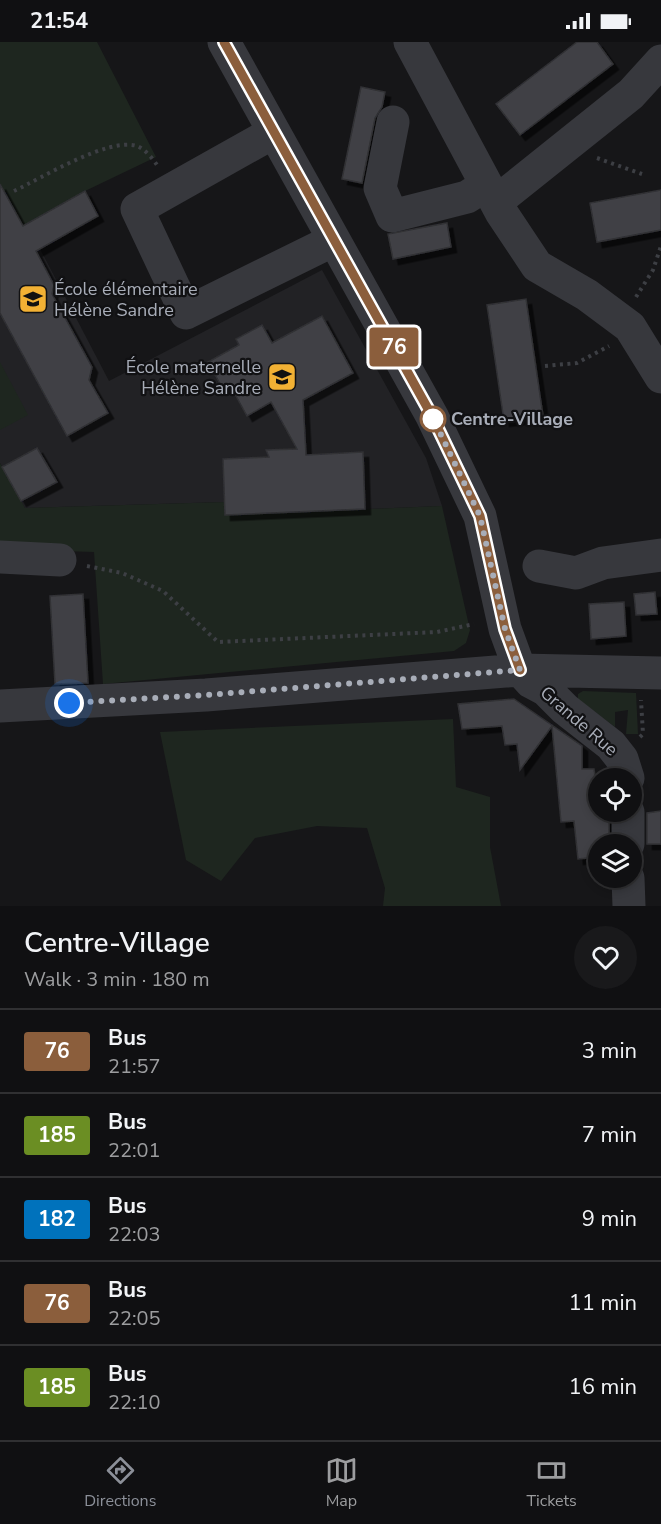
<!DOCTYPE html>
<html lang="en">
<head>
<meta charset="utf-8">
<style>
  :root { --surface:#101012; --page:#19191b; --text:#f1f3f6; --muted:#9c9d9f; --line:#303032; --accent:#8c9099 }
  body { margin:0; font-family:"Nunito Sans",sans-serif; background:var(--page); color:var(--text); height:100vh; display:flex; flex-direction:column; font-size:22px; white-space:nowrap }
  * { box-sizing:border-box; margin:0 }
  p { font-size:20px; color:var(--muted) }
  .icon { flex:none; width:33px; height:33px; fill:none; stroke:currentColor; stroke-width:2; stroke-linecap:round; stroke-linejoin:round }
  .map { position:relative; height:864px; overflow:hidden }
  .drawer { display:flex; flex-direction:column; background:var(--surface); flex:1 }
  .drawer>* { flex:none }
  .badge { padding:0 12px; border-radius:4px; font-size:21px; line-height:39px }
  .fabs { position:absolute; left:588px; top:726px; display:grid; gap:12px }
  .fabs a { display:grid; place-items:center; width:54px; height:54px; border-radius:50%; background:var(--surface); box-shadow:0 3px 9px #0003,0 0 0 2px var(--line); font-size:30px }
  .you { position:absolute; width:30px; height:30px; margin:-15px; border:4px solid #fff; border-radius:50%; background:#1a73e8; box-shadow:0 0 0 9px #1a73e833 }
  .map>.badge { position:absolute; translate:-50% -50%; box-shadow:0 0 0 3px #fff }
  .round { display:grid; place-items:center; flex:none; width:63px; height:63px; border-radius:32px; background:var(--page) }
  .summary { display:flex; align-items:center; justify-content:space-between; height:102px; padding:0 24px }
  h1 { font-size:28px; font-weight:600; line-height:45px }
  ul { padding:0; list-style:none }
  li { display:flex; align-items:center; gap:18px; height:84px; padding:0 24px; border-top:2px solid var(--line) }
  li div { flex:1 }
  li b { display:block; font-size:22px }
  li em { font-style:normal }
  li .badge { min-width:66px; font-weight:700; text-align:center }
  .status { display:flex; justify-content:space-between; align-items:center; height:42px; padding:0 30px; background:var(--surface); direction:ltr }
  .status svg { height:16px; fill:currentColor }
  .tab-bar { display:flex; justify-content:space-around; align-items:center; height:84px; border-top:2px solid var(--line); background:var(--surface); font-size:16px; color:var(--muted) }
  .tab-bar a { display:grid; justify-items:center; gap:3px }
  .tab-bar .selected { color:var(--accent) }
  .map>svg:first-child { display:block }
  .built { fill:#222225 }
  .green { fill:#1e261f }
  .building { fill:#404145; stroke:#303034; stroke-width:1.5; filter:url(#shadow) }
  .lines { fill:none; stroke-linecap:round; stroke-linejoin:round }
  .path { stroke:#3d3f44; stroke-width:4; stroke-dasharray:3 4.5; stroke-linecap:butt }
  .minor { stroke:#37383d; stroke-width:33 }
  .line-casing { stroke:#fff; stroke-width:14 }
  .line { stroke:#8b5e3c; stroke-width:9 }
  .walk { stroke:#a8adb8; stroke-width:6; stroke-dasharray:0 10.8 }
  .stop-dot { fill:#fff; stroke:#8b5e3c; stroke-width:3 }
  .labels { text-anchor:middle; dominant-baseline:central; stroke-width:4.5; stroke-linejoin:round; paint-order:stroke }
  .poi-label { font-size:18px; fill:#a8adb8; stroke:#111113; text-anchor:start }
  .stop-label { font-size:18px; font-weight:bold; fill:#a8adb8; stroke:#111113; text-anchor:start }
  .street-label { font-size:18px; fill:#a8adb8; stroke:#111113 }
</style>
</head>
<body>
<div class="status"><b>21:54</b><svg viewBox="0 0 49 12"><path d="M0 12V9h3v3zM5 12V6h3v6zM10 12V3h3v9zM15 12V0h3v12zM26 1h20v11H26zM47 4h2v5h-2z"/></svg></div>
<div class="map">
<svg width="661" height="864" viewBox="0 0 661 864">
  <defs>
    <filter id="shadow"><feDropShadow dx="5.5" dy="5.5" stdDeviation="0" flood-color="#0009"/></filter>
  </defs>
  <rect width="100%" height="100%" fill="#161618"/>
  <path class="built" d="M0 142 23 184 85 149 98 174 40 207 109 339 322 228 426 416 442 464 225 473 224 460 25 466 0 421Z"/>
  <path class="green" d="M0 0H97L156 115 85 149 23 184 0 142Z
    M0 320 28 373 0 388Z
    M0 421 25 466 225 460 226 473 442 464 470 588 466 601 454 609 103 642 94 510 0 507Z
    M583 649 636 651 638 692H626L628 668 615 670V685L578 657V652Z
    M453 677 456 745 490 755V805L501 864H383L385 846 367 786 317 784 255 796 221 839 186 818 160 690Z"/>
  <path class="building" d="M577 0H597L613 22 520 93 496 62Z
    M361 45 385 50 382 65 375 76 362 141 342 137Z
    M0 142 23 184 85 149 98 174 36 209 54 243 52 252 92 325 89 338 108 371 67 394 0 271Z
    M661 148V188L597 200 590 161Z
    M447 181 451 205 393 217 388 192Z
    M526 257 543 374 504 379 487 263Z
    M322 274 353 331 303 358 306 413 363 410 365 467 225 473 223 417 269 415 266 408 297 407 271 360 247 374 230 343 223 347 208 320 239 303 236 297 262 283 272 301Z
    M37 406 57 440 21 459 2 425Z
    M655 550 657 572 636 573 634 552Z
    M83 552 88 641 55 642 50 554Z
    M624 560 626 594 591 597 589 562Z
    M514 657 582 704V727H594L595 734H602L598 736V770H603V775H609V802H598V815L578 817 574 779 561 780 552 684 520 728 517 702 505 703 502 684 462 687 458 662Z
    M661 769V802H647V771Z"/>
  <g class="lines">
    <path class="path" d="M597 116 642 132
      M14 149C42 136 108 95 137 104 145 107 153 117 157 123
      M636 255 653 228 661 204
      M545 324 577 321 609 304
      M87 524 122 531 163 549 218 600 437 590 474 582
      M640 695 643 692 641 658"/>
    <path class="minor" d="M224 0 432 374 480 474 505 587 520 628 531 640 546 648 565 667 611 703 622 717 628 736
      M410 0 501 170 537 224 587 253 630 285 661 335
      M393 80 380 146 392 174 467 155 486 143
      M274 90 137 167 186 271 334 198
      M496 160 631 52 661 19
      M0 515 60 518
      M539 524 576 531 603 521 661 513
      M0 664 206 653 520 628 661 631
      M628 770V802
      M628 836 629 864"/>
  </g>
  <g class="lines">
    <g class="line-casing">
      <path id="line" d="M224 0 432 374 480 474 505 587 520 628"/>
    </g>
    <use href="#line" class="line"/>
    <path class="walk" d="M69 661 206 653 520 628 505 587 480 474 432 374 433 377"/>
  </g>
  <defs>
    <g id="school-square" transform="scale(1.5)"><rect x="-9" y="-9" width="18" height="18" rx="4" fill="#f2b134" stroke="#111113"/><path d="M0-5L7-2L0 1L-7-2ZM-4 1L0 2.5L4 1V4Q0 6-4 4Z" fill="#111"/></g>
  </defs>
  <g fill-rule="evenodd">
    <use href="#school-square" x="33" y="257"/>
    <use href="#school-square" x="282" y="335"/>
  </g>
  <circle class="stop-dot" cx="433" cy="377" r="12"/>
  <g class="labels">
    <g class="poi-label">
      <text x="54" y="247">École élémentaire<tspan x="54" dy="21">Hélène Sandre</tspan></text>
      <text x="261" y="325" text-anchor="end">École maternelle<tspan x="261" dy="21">Hélène Sandre</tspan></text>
    </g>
    <g class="stop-label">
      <text x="451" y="377">Centre-Village</text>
    </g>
    <g class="street-label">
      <text transform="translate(579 679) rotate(41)">Grande Rue</text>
    </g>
  </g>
</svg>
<div class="fabs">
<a><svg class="icon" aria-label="locate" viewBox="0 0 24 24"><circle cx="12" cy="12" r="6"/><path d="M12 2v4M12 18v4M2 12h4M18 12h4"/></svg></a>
<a><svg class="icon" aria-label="layers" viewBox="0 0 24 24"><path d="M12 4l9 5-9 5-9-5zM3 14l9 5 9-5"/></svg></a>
</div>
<div class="you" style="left:69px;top:661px"></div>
<b class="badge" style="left:394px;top:305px;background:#8b5e3c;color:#fff">76</b>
</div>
<section class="drawer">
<div class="summary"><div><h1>Centre-Village</h1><p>Walk · 3 min · 180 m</p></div><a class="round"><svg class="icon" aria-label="heart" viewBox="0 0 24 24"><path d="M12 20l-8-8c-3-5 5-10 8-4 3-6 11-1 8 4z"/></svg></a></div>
<ul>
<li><span class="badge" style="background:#8b5e3c;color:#fff">76</span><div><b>Bus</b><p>21:57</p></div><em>3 min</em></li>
<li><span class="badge" style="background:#6b8e23;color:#fff">185</span><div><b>Bus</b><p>22:01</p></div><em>7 min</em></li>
<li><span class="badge" style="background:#0072bc;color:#fff">182</span><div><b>Bus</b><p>22:03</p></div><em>9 min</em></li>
<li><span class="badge" style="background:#8b5e3c;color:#fff">76</span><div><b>Bus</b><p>22:05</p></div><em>11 min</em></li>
<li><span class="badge" style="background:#6b8e23;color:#fff">185</span><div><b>Bus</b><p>22:10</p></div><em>16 min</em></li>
</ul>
</section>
<nav class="tab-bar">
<a class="selected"><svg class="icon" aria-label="directions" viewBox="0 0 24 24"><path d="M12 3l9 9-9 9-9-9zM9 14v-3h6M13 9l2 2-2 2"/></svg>Directions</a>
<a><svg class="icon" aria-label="map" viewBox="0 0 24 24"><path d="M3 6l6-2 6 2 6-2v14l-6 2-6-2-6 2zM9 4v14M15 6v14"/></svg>Map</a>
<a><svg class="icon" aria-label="tickets" viewBox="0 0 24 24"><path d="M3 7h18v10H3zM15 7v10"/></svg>Tickets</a>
</nav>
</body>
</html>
